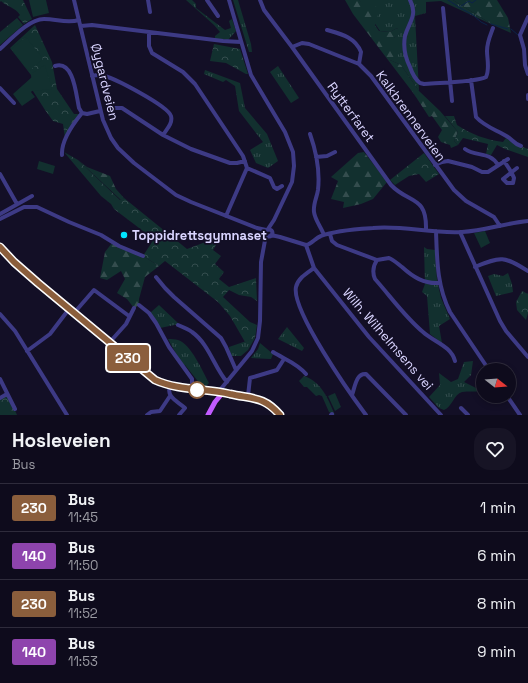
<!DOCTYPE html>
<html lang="en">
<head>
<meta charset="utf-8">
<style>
  :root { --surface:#0e0b1c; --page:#171425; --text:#f1f3f6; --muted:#9b9ba3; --line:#2e2b3b }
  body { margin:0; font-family:"Space Grotesk",sans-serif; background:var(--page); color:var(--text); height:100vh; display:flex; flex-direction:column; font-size:15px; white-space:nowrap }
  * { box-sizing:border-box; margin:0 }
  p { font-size:13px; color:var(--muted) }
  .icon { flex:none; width:22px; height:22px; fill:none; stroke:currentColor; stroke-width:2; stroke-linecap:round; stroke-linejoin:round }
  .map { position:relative; height:415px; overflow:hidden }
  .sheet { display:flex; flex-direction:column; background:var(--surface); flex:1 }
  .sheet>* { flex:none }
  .badge { padding:0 8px; border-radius:3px; font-size:14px; line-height:26px }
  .needle { width:26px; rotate:107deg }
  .tools { position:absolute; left:476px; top:363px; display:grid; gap:8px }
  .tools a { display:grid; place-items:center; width:40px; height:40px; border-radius:50%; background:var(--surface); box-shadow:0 2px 6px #0003,0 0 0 1px var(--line); font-size:20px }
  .map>.badge { position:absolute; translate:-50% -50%; box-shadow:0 0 0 2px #fff }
  .round { display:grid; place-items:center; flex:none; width:42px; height:42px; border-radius:16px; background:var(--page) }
  .summary { display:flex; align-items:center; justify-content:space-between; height:68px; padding:0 12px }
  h1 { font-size:19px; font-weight:600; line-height:30px }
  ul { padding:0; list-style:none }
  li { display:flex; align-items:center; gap:12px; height:48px; padding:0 12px; border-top:1px solid var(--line) }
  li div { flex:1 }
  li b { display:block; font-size:15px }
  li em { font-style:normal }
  li .badge { min-width:44px; font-weight:700; text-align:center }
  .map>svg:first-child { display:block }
  .grass { fill:url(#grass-tufts) }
  .forest { fill:url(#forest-firs) }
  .park { fill:url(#park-crowns) }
  .garden { fill:#12302f }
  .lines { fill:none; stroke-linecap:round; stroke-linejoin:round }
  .stream { stroke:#0c2248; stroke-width:1 }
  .minor { stroke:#3d3a85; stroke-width:4 }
  .major { stroke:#c25bff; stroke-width:5 }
  .line-casing { stroke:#fff; stroke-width:9 }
  .line { stroke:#8b5e3c; stroke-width:6 }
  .poi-dot { fill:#00e5ff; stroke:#130f26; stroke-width:1.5 }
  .stop-dot { fill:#fff; stroke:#8b5e3c; stroke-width:2 }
  .labels { text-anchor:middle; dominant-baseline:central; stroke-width:3.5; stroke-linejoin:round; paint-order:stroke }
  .street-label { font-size:13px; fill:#d9d4ff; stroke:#130f26 }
  .poi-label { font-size:13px; font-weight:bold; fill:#d9d4ff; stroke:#130f26; text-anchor:start }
</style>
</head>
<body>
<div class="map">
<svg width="528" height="415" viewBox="0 0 528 415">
  <defs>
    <pattern id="grass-tufts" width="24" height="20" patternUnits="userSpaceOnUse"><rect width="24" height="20" fill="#12302f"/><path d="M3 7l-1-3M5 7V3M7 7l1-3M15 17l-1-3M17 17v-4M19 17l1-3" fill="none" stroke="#344d4e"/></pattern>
    <pattern id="forest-firs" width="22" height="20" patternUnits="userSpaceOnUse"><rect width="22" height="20" fill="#12302f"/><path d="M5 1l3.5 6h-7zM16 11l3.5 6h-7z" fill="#344d4e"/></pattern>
    <pattern id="park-crowns" width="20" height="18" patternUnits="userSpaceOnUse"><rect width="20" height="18" fill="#12302f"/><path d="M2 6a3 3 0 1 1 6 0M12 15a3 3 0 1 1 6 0" fill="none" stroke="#344d4e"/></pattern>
  </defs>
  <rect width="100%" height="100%" fill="#130f26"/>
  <path class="grass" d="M186 0H192L196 4V8L225 30 231 28 229 21 232 19 236 31 228 40 215 39V36L220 32 214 25Z
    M233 0H238L251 44 252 52H249Z
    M359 0H453L493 25 441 1 426 2V13L415 16 419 91 401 65 390 60 394 38 400 33 397 28 390 32 380 31Z
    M17 18 23 25 0 45V32Z
    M278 66 299 98 291 103 270 72Z
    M205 70 240 83 245 108 267 134 278 161 268 168 256 163 250 150 263 142 239 111 235 86 226 80 223 82 204 74Z
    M424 247 427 249 435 250 437 280 441 298 450 319 439 326 442 343 430 334 427 296 422 292 425 284Z
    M508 273 512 284 513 292 496 296 488 276 494 274 503 276Z
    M159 305 179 324 160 328 150 313Z
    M287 327 304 348 302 351 278 339Z
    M255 338 248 350 241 356H231L229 347Z
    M168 339C171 339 175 339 178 340 191 344 203 372 209 383L206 386 201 385 185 365 183 366Z
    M260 343 273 354 271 359 251 358 258 349Z
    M473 361 471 375 464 382 482 391C476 392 468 391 462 392 454 394 452 407 444 410L439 408 429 397 440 385 439 373 451 382 458 379 464 362Z
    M304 376C322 382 328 399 335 415L329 412 322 396 319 395 316 396 307 387H304L299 381Z"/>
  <path class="forest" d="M345 0H359L361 2 372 1 379 11 375 25 379 31 390 32 397 28 401 33 394 38 399 54 390 60 401 65 419 91 440 111 458 132 454 141 458 145 451 148 450 145 441 142 438 137 442 130 432 116 429 117 414 94 353 14Z
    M453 0H497L508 18 511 33 493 25Z
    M364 152 387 182 373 199 361 204 343 208 344 202 331 199 338 181 331 177 358 153Z
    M78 160 87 167 110 176 116 189 124 198 121 200Z
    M112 243 143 256 159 266 145 277 139 299V305L134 308 127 299 117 293 125 279 121 271 107 280 100 278 105 252Z"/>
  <path class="park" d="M0 0H23L32 19 24 24 18 17 20 15C15 7 7 7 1 1L0 2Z
    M35 25 52 62 57 89 74 114H80L65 138 63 124 53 121 45 110 33 91 31 75 10 48Z
    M214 44 240 49 248 74H246L226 63 210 61Z
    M445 116H454L457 125C471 134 486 140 503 142L506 138 514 144 528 149V157L505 149 497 145 491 155 486 154 488 144 463 138 458 145 454 141 458 132Z
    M64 152 78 160 120 200 124 198 187 249 216 238V245L213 250 221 256 215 264 224 272 219 279 229 287 256 278 257 301 251 297 239 295 229 290 223 297 250 322 257 325 255 338 245 342 230 316 218 302 165 261 159 266 143 256 152 242 147 234 114 209 111 204 101 196Z
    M424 153 439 174 426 182 419 174 409 176 395 185 390 180Z
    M522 291 528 294V313L526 320 517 310 516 302Z
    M8 395 17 415H0V399Z"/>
  <path class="garden" d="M29 0H46L49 13 33 17Z
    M26 37 43 59 29 71 11 49Z
    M45 65 52 89 32 91 31 92 35 97 22 106 13 94 32 77V73Z
    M39 161 55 166 53 174 37 169Z
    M485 231 490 243 481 248 474 233Z
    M335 393 341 407 335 411 328 396Z"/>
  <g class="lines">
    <path class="stream" d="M448 0 462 9 473 15 481 22 487 25
      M461 6 469 1 472 3 476 0
      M491 24 508 29
      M511 29 518 35"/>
    <path class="minor" d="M74 0 103 120 111 138 118 148 134 163 176 195 191 202 257 228 266 230
      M148 0 150 12
      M207 0 218 16
      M229 0 251 75 285 132 293 152 294 166 292 182 274 220 268 229
      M260 0 264 10 292 47 391 185C409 204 427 195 426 230
      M410 0C418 15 409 22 405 36 403 47 405 57 410 67 412 73 415 79 420 83L424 84C437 83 477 82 486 77 490 69 487 59 487 51 487 42 490 36 493 28
      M443 8 452 101
      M528 17 520 35 524 49 525 65 528 74
      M81 26 92 25 223 41 241 42
      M327 30C341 34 355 37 361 52L359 64
      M149 32V46L152 53 183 72 195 84 243 156 247 168 226 216
      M292 47 302 43 309 44 359 64 371 76 454 190 466 201 494 217 500 226
      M0 49C11 39 29 19 44 19 57 19 67 24 79 20
      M55 66C74 60 76 95 79 108L82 113
      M92 76C95 75 98 75 101 75 113 77 168 106 171 116 173 123 167 129 163 135
      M471 80 476 117C485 127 497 130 508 137 513 140 514 144 521 146
      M0 88 14 103
      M528 95V99
      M112 108H122L163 135 191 149 230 163H237L245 161
      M310 134C316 151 320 172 318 190 317 197 313 204 314 212 315 220 321 227 324 235
      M465 149C476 157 490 151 498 165
      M62 155C61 141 73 124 82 113L87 114 100 111
      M316 157 327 156 335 152
      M504 161C508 167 512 172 514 178L513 183H507L503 179 517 168
      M435 165 442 162 448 161 472 167 482 172H488L508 159
      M247 168 270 178 274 187 277 189 282 186
      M0 174 17 204
      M0 214 32 196
      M0 219 24 207H37L69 222 101 235 119 246 143 256
      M265.5 233a3.5 3.5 0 1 1 7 0a3.5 3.5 0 1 1-7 0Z
      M436 231C437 260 437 286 450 312L489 370
      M460 232 500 321 506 331 528 357
      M330 234 332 241 337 245 377 260
      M271 235 280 237 306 245
      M306 245C312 244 315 238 321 236 336 230 357 229 373 228 402 225 432 234 462 232 484 231 506 223 528 221
      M306 245 314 268 369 337 441 415
      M475 267C501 256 504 256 528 271
      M314 268C307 273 298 278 296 287 291 310 351 395 366 415
      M156 277 165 288 174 297 221 338 226 347 236 370
      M439 283C424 284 413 277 402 267 398 264 394 260 389 258L377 260C373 266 372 272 375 279 391 297 405 317 423 332 434 342 451 346 455 361
      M139 305 149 313 156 323 169 347 192 379V389
      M74 313 94 290 129 316
      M0 314 15 331 67 415
      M178 325C183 327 188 329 192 332 209 344 214 367 227 382
      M109 343 126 324 134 308
      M27 351 50 334 69 309
      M273 352C284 359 297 363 306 374
      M0 379 15 409
      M170 386C166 397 177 401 185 408L179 415
      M220 390 252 351 258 338 260 321 261 262 266 235
      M352 395C355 387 356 373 366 374L406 415
      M248 396 250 378 277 370 284 359
      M507 396 520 415
      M0 398 7 394
      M461 408 468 415
      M147 415 151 412 160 411 170 396
      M331 415 332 414"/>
    <path class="major" d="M0 247 14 261 47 291 155 380C179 391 207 388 230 394 252 400 263 395 280 415
      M208 415 215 402 220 396"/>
  </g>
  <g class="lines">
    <g class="line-casing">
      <path id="line" d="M0 247 14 262 38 283 155 380C179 391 207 388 230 394 252 399 264 396 280 415"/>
    </g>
    <use href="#line" class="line"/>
  </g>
  <circle class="poi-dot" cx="124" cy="235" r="4"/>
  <circle class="stop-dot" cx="197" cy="390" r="8"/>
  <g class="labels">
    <g class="street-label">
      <text transform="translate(105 82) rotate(76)">Øygardveien</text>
      <text transform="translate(351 112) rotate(54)">Rytterfaret</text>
      <text transform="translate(411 116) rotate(54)">Kalkbrennerveien</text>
      <text transform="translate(388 339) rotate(49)">Wilh. Wilhelmsens vei</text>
    </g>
    <g class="poi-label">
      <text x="132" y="235">Toppidrettsgymnaset</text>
    </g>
  </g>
</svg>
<div class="tools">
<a><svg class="needle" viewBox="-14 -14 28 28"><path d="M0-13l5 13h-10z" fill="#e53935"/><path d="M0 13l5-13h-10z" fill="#9b9ba3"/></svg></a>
</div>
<b class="badge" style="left:128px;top:358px;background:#8b5e3c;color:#fff">230</b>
</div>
<section class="sheet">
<div class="summary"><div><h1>Hosleveien</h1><p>Bus</p></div><a class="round"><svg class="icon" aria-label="heart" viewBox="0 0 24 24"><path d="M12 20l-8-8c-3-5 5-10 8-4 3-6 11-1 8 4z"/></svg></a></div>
<ul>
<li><span class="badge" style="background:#8b5e3c;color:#fff">230</span><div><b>Bus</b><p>11:45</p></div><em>1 min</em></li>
<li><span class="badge" style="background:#8e44ad;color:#fff">140</span><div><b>Bus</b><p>11:50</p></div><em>6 min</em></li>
<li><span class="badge" style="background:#8b5e3c;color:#fff">230</span><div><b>Bus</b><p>11:52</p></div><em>8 min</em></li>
<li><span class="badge" style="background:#8e44ad;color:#fff">140</span><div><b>Bus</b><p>11:53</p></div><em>9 min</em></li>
</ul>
</section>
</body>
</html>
